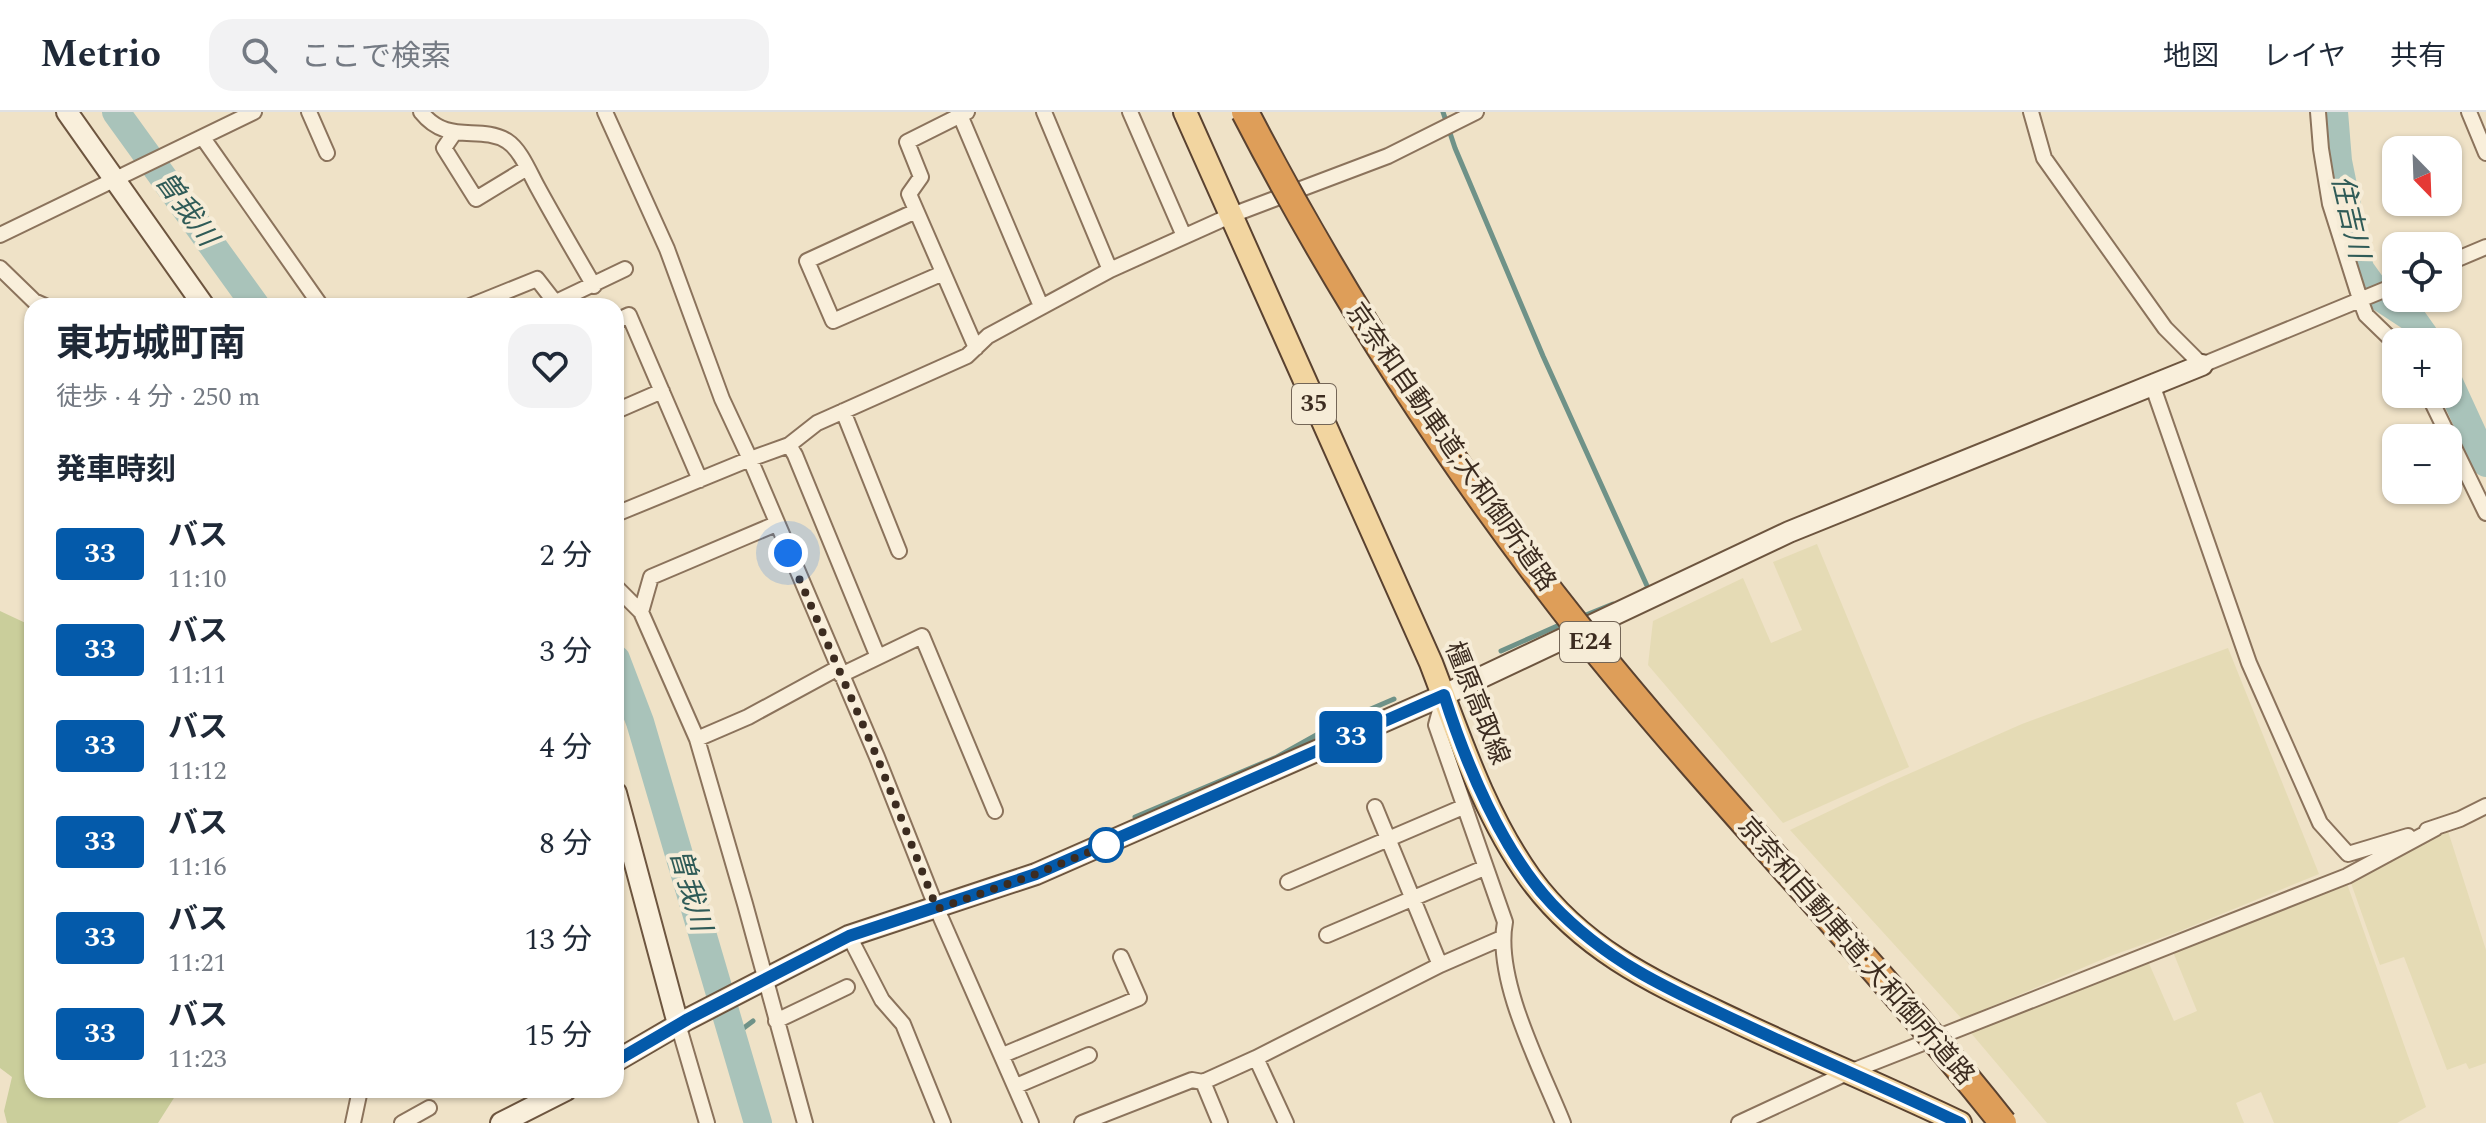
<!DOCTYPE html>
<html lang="ja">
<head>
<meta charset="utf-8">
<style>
  :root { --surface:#fff; --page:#f2f2f3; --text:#1f2937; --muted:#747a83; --line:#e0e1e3 }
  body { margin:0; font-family:Spectral,"Noto Sans JP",serif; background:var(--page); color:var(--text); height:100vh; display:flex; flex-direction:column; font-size:30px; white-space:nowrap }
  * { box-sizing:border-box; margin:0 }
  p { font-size:26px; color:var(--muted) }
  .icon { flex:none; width:44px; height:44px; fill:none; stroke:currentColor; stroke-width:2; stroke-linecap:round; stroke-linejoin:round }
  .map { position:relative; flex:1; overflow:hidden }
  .details { position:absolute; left:24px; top:186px; width:600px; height:800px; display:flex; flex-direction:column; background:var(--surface); border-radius:24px; box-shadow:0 2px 6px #0004 }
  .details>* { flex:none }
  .badge { padding:0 16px; border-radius:6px; font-size:28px; line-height:52px }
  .needle { width:52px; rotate:157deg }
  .buttons { position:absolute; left:2382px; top:24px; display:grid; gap:16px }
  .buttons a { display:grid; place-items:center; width:80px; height:80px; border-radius:16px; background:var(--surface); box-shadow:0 2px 6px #0004; font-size:40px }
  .you { position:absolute; width:40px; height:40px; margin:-20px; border:6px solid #fff; border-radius:50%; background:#1a73e8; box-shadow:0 0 0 12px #1a73e833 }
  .map>.badge { position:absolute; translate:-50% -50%; box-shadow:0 0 0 4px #fff }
  h2 { padding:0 32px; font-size:30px; line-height:72px }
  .round { display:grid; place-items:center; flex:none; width:84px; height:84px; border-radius:24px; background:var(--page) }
  .overview { display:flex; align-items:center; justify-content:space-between; height:136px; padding:0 32px }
  h1 { font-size:38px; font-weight:700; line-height:60px }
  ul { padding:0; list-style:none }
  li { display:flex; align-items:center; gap:24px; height:96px; padding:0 32px }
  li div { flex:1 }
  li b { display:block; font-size:30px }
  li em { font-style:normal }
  li .badge { min-width:88px; font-weight:700; text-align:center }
  header { display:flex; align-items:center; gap:48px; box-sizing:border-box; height:112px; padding:0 40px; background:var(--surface); border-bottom:2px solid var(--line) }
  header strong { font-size:38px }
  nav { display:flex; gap:44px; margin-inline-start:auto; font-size:28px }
  .search { width:560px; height:72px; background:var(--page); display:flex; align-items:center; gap:20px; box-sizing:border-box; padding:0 28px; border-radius:24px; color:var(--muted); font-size:30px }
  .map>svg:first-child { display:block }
  .farmland { fill:#e5dbb5 }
  .green { fill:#cace9b }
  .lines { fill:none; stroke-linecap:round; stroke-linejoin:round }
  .stream { stroke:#6f9288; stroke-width:5 }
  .river { stroke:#a9c3ba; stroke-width:28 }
  .street-casing { stroke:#8b735c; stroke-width:18 }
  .secondary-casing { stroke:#6d553f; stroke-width:24 }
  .primary-casing { stroke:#5a4230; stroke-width:26 }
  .street { stroke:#f9efdb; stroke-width:14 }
  .secondary { stroke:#f9efdb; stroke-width:20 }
  .primary { stroke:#f2d5a0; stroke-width:22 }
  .highway-bridge-casing { stroke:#5a4230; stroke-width:30; stroke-linecap:butt }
  .highway-bridge { stroke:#de9e59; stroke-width:26 }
  .line-casing { stroke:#fff; stroke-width:18 }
  .line { stroke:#045aaa; stroke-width:12 }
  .walk { stroke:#3c2c20; stroke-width:8; stroke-dasharray:0 14.4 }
  .stop-dot { fill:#fff; stroke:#045aaa; stroke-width:4 }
  .labels { text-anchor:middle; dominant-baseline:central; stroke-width:8; stroke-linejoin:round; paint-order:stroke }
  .shield { fill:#f6ecd7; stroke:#746657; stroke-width:2 }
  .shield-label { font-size:24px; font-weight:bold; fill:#3c2c20 }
  .street-label { font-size:26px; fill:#3c2c20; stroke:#f6ecd7 }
  .water-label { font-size:28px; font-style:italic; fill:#2f5b57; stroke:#f6ecd7 }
</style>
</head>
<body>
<header>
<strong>Metrio</strong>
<div class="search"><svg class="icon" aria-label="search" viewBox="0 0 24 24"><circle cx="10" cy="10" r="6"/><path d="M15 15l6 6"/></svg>ここで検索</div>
<nav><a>地図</a><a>レイヤ</a><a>共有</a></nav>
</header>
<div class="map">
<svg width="2486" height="1011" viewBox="0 0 2486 1011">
  <rect width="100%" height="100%" fill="#efe2c7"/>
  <path class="farmland" d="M1817 432 1909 655 1783 711 1648 553 1653 509 1743 466 1771 531 1802 518 1773 450Z
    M2228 536 2319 762 2180 819 2108 845 1962 907 1790 718 1888 671 2022 612Z
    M2447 716 2486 838V951L2469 957 2466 951 2447 958 2404 845 2380 853 2346 757Z
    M2345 766 2426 995 2397 1011H2274L2261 980 2236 991 2244 1011H2047L1965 914 2144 840 2174 909 2197 899 2169 830Z"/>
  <path class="green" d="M0 499 32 514V978H179L158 1011H7L4 999 12 965 0 956Z"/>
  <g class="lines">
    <path class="stream" d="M1443 0 1455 36 1543 244 1648 476 1644 478
      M1581 505 1613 492
      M1501 539 1564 511
      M1135 705 1277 645 1336 612 1394 587
      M733 924 753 909"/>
    <path class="river" d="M116 0 256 194
      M2334 0 2338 49 2360 157 2380 185 2412 206 2429 230
      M2448 268 2486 351
      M616 547 640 610 758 1011"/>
    <g class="street-casing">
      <path id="street" d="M309 0 327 41
        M421 0C448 34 479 12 507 29 521 38 530 62 538 76 556 109 575 141 594 174
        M605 0 667 137 722 287 750 347 877 645 937 797 1031 1011
        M967 0 907 30 921 65 909 82 976 236
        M1044 0 1110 158
        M1130 0 1184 124
        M2031 0 2044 46 2165 216 2202 253 2396 173
        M2318 0 2321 37 2330 92 2360 187 2366 203 2396 232
        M2469 0 2486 41
        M960 3 1041 194
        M455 20 444 36 476 87 527 56
        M203 26 321 194
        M916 99 807 149 833 209 943 161
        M0 123 254 0
        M2448 151 2486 135
        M0 156 34 189 45 194
        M556 190 625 157
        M470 194 537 167 558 194
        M616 209 629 203 700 368
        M2153 275 2249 551 2320 711 2348 742 2408 724
        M2428 282 2486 401
        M616 299 662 279
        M843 299 899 439
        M789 333 795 343 878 545
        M616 402 750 347 789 333 817 311 967 244 988 224 1110 158 1232 103 1388 44 1476 0
        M616 475 641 500 697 627 745 792 805 1011
        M641 500 651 465 776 412
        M841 563 922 524 995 699
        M1444 584 1436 613 1505 810C1494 868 1541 956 1563 1011
        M697 627 748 605 838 556
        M1375 695 1440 853
        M2427 718 2460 707 2486 694
        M1288 770 1463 695
        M1327 823 1484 756
        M849 824 882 888 903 912 943 1011
        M776 909 847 875
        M678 912 707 1011
        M1003 943 1139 886 1121 845
        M1256 946 1286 1011
        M1203 970 1220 1011
        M1016 974 1089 943
        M353 1011 360 978
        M402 1011 429 996
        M1082 1011 1192 968 1203 970 1256 946 1440 853 1502 826
        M1739 1011 1847 961 2347 764 2436 716"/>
    </g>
    <g class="secondary-casing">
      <path id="secondary" d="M67 0 204 194
        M616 681 678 912
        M616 949 688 907 849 824 1036 762 1444 583 1789 420 2202 253
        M501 1011 566 978"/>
    </g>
    <g class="primary-casing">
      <path id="primary" d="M1185 0 1431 551C1459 624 1484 702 1530 766 1585 841 1658 872 1738 910 1812 945 1887 976 1960 1011"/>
    </g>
    <use href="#street" class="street"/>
    <use href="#secondary" class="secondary"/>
    <use href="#primary" class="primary"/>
    <g class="highway-bridge-casing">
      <path id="highway-bridge" d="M1245 0C1343 189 1459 367 1592 533 1724 696 1872 846 2003 1011"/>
    </g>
    <use href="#highway-bridge" class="highway-bridge"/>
  </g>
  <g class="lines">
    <g class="line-casing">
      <path id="line" d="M616 949 688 907 849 824 1036 762 1444 583C1466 652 1502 739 1552 792 1607 850 1668 877 1739 910 1813 945 1887 976 1960 1011"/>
    </g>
    <use href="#line" class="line"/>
    <path class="walk" d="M788 441 877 645 937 797 1036 762 1106 733"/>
  </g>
  <circle class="stop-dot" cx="1106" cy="733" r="16"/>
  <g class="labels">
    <g class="shield">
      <rect x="1292" y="272" width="44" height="40" rx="6"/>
      <rect x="1560" y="510" width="60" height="40" rx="6"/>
    </g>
    <g class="shield-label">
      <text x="1314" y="292">35</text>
      <text x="1590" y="530">E24</text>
    </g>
    <g class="street-label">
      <text transform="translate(1451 335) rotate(55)">京奈和自動車道;大和御所道路</text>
      <text transform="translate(1477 591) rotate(68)">橿原高取線</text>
      <text transform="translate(1856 839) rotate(49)">京奈和自動車道;大和御所道路</text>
    </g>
    <g class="water-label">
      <text transform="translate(186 97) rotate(54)">曽我川</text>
      <text transform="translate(2350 105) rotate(77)">住吉川</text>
      <text transform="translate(690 778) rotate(74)">曽我川</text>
    </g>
  </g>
</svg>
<div class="buttons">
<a><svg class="needle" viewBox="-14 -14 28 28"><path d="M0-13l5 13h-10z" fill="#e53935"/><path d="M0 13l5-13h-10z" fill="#747a83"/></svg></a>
<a><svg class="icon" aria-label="locate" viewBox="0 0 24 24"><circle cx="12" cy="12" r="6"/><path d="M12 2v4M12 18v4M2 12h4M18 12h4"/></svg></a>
<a>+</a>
<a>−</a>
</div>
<div class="you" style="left:788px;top:441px"></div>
<b class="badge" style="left:1351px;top:625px;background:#045aaa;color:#fff">33</b>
<section class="details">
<div class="overview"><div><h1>東坊城町南</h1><p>徒歩 · 4 分 · 250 m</p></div><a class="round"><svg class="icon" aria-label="heart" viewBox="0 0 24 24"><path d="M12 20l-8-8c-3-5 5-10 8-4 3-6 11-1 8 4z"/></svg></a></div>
<h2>発車時刻</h2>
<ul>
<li><span class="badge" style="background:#045aaa;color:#fff">33</span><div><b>バス</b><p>11:10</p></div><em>2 分</em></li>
<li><span class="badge" style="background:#045aaa;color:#fff">33</span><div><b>バス</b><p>11:11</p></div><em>3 分</em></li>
<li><span class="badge" style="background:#045aaa;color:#fff">33</span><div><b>バス</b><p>11:12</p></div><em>4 分</em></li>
<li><span class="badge" style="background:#045aaa;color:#fff">33</span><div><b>バス</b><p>11:16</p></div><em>8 分</em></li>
<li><span class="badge" style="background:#045aaa;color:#fff">33</span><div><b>バス</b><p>11:21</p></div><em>13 分</em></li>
<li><span class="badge" style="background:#045aaa;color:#fff">33</span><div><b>バス</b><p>11:23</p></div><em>15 分</em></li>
</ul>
</section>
</div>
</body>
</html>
